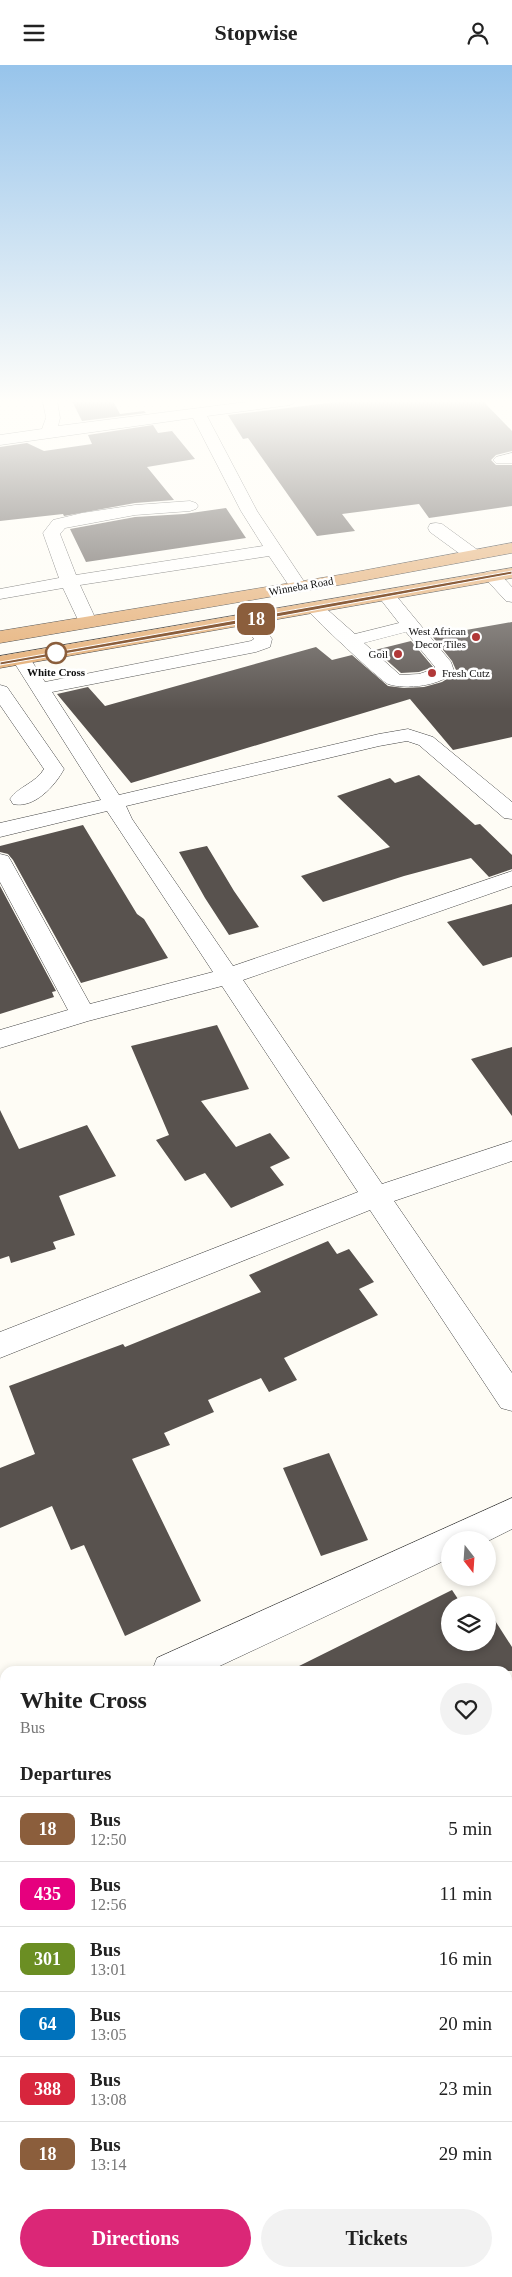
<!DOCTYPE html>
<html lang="en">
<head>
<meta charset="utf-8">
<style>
  :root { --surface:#fff; --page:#f2f2f2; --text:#222; --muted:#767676; --line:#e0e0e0; --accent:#db2777 }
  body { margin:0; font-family:"Times New Roman",serif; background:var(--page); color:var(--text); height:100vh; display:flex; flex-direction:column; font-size:19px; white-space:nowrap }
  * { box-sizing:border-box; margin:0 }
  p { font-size:16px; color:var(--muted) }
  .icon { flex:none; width:28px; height:28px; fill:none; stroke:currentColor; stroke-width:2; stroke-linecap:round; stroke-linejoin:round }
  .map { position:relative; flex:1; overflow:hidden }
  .panel { position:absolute; left:0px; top:1601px; width:512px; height:611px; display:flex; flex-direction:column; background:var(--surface); border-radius:15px 15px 0 0; box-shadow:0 2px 8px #0003 }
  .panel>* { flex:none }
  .badge { padding:0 10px; border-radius:8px; font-size:18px; line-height:32px }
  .needle { width:32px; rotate:163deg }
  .fabs { position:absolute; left:441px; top:1466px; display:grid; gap:10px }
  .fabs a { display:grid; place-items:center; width:55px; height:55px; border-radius:50%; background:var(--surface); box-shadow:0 2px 8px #0003; font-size:25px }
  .map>.badge { position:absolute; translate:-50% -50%; box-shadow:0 0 0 2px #fff }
  h2 { padding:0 20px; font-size:19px; line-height:45px }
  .round { display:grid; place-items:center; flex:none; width:52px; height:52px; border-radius:26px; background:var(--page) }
  .overview { display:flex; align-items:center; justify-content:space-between; height:85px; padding:0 20px }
  h1 { font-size:24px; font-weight:600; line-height:38px }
  .action { display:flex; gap:10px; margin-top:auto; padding:10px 20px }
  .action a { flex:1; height:58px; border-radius:30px; background:var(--accent); color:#fff; font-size:20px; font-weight:600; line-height:58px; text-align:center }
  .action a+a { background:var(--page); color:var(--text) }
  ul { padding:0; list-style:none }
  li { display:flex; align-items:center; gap:15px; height:65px; padding:0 20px; border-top:1px solid var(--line) }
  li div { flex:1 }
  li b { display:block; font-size:19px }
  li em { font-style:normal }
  li .badge { min-width:55px; font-weight:700; text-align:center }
  header { display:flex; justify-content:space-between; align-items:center; height:65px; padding:0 20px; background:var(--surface); font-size:22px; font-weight:600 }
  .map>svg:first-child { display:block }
  .building { fill:#58524e }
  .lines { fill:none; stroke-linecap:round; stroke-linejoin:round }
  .minor-casing { stroke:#434343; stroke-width:1 }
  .highway-casing { stroke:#212121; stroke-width:1 }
  .minor { fill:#fff; fill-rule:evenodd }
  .highway { fill:#e3a96d; fill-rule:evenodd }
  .line { fill:#8b5e3c; stroke:#fff }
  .poi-dot { fill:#b13838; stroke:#fff; stroke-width:2 }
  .stop-dot { fill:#fff; stroke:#8b5e3c; stroke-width:2.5 }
  .labels { text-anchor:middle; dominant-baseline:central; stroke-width:5; stroke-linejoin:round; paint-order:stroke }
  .far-street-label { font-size:11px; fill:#101010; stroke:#fff }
  .far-poi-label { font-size:11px; fill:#101010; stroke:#fff; text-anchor:end }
  .far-stop-label { font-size:11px; font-weight:bold; fill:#101010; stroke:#fff }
</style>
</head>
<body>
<header><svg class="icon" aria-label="menu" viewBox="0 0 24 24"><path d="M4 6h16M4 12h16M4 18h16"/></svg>Stopwise<svg class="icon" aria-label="person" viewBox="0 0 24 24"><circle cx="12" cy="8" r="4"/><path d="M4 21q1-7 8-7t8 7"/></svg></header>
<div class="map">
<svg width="512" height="2212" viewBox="0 0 512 2212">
  <rect width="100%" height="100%" fill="#fefcf5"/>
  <path class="building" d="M72 336H113L120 349 144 346 146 348 82 356Z
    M345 336H483L512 366V386L496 390 491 395 496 400H512V441L429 453 419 439 342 449 355 466 317 471 248 373 243 374 228 350Z
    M153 360 158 368 172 366 195 394 147 402 174 435 135 438 64 451 63 449 0 456V382L27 378 44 386 92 379 88 370Z
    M226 443 246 473 86 497 70 464 135 452 184 449Z
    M512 557V672L453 685 410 634 131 718 57 629 88 622 105 641 316 582 332 595 352 590 388 621 404 623 424 622 442 617 450 612 456 605 452 596 432 571Z
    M411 576 433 602 419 607 401 608 375 585Z
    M419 710 475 760 480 759 512 790V804L489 812 471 793 404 811 323 837 301 811 390 782 337 731 390 713 395 718Z
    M83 760 137 849 144 854 168 893 81 918 13 795 8 789 0 787V781Z
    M207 781 234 826 259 862 229 870 205 833 179 787Z
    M0 821 56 926 52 927 54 932 0 949Z
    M512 839V892L483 901 447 857Z
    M217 960 249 1024 201 1036 236 1082 270 1068 290 1093 270 1102 284 1120 231 1143 205 1108 185 1116 156 1075 169 1070 131 981Z
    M512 982V1051L471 994Z
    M0 1045 19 1084 87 1060 116 1111 59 1131 75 1170 53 1177 56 1184 11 1198 9 1191 0 1194Z
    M328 1176 337 1189 349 1184 374 1217 359 1224 378 1250 284 1293 297 1315 269 1327 261 1313 208 1335 214 1347 164 1368 170 1380 132 1394 201 1536 125 1571 84 1480 71 1485 52 1441 0 1463V1403L35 1389 9 1321 123 1279 125 1282 261 1227 249 1210Z
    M329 1388 368 1475 321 1491 283 1403Z
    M452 1525 462 1540H450V1578H488V1557L494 1554 512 1582V1606H289Z"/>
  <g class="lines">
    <g class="minor-casing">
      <path id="minor" d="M43 336H57L60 353 58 361 254 336H297L290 340 207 351 257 446 307 521 304 525H292L269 491 80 520 97 557 94 561 88 562 82 561 79 557 63 523 0 534V524L59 513 43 468 53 455 82 448 135 440 190 436 196 438 198 441 196 444 190 446 135 450 65 463 60 469 76 510 263 481 241 446 193 353 0 380V370L42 364 46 353Z
        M512 388V398H496L493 395 496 392Z
        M436 458 442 459 479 486 482 490 479 494H467L430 467 428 463 430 459Z
        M492 506 498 507 512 522V537L506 536 483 511 486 507Z
        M387 526 393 527 451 597 454 606C443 621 405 625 388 619 380 615 312 552 306 543L309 539H321L355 569 399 558 378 531 381 527ZM406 567 435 602 434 604 419 609 400 610 364 578Z
        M249 550 255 551 272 574 270 582 256 587 52 627 119 730 379 669 408 664 433 672 512 737V754L504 753 419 680 407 676 379 681 126 741 132 754 233 901 512 806V821L243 915 382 1119 512 1076V1096L394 1136 512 1308V1346L501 1343 370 1145 0 1293V1267L358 1127 222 921 88 956 0 983V965L68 945 0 817V789L8 791 11 796 90 939 213 907 107 746 0 772V758L101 735 12 594 14 590 21 588 28 590 45 617 251 576 254 574 240 555 243 551Z
        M0 620 7 622 64 704C55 721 34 744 13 739L10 734C19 721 36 718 44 704L0 640Z
        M512 1433V1464L488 1476 450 1475V1493L209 1606H152L157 1593Z
        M5 1662V1701L0 1703V1664Z
        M0 1917 5 1919V1971L0 1969Z
        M512 2098V2145L508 2146V2100Z
        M89 2208H135L137 2212H91Z
        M387 2208H437L435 2212H385Z"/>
    </g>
    <g class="highway-casing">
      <path id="highway" d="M512 478V488L345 519 0 578V566L345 509Z
        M512 503V513L0 603V591Z"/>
    </g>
    <use href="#minor" class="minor"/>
    <use href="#highway" class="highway"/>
  </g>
  <linearGradient id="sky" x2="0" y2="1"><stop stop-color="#97c4eb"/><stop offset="0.52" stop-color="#fffefa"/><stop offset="1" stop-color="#fffefa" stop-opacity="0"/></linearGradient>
  <rect width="512" height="646" fill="url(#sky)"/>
  <path class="line" d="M512 506V509L249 557 0 600V597Z"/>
  <g class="poi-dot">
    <circle cx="476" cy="572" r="5"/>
    <circle cx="398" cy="589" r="5"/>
    <circle cx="432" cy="608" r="5"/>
  </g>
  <circle class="stop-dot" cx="56" cy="588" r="10"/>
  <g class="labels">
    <g class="far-street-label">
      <text transform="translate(301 521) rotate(-10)">Winneba Road</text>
    </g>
    <g class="far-poi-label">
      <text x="466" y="566">West African<tspan x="466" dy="13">Decor Tiles</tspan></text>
      <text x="388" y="589">Goil</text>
      <text x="442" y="608" text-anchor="start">Fresh Cutz</text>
    </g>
    <g class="far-stop-label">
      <text x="56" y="607">White Cross</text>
    </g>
  </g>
</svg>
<div class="fabs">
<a><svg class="needle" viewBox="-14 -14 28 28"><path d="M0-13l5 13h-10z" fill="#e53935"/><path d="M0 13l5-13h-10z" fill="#767676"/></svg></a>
<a><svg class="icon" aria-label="layers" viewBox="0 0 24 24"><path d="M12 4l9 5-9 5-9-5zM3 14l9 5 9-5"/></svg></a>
</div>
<b class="badge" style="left:256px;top:554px;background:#8b5e3c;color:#fff">18</b>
<section class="panel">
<div class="overview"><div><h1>White Cross</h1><p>Bus</p></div><a class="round"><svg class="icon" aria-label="heart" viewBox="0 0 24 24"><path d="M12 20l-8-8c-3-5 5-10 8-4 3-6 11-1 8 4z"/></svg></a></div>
<h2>Departures</h2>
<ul>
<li><span class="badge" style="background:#8b5e3c;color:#fff">18</span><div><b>Bus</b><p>12:50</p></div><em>5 min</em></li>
<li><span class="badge" style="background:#e6007e;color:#fff">435</span><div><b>Bus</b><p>12:56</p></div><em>11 min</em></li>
<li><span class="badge" style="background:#6b8e23;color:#fff">301</span><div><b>Bus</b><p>13:01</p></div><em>16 min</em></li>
<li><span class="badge" style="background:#0072bc;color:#fff">64</span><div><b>Bus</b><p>13:05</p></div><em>20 min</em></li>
<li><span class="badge" style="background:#d7263d;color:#fff">388</span><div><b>Bus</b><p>13:08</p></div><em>23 min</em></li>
<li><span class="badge" style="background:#8b5e3c;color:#fff">18</span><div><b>Bus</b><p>13:14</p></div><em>29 min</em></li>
</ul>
<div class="action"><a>Directions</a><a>Tickets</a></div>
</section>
</div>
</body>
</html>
